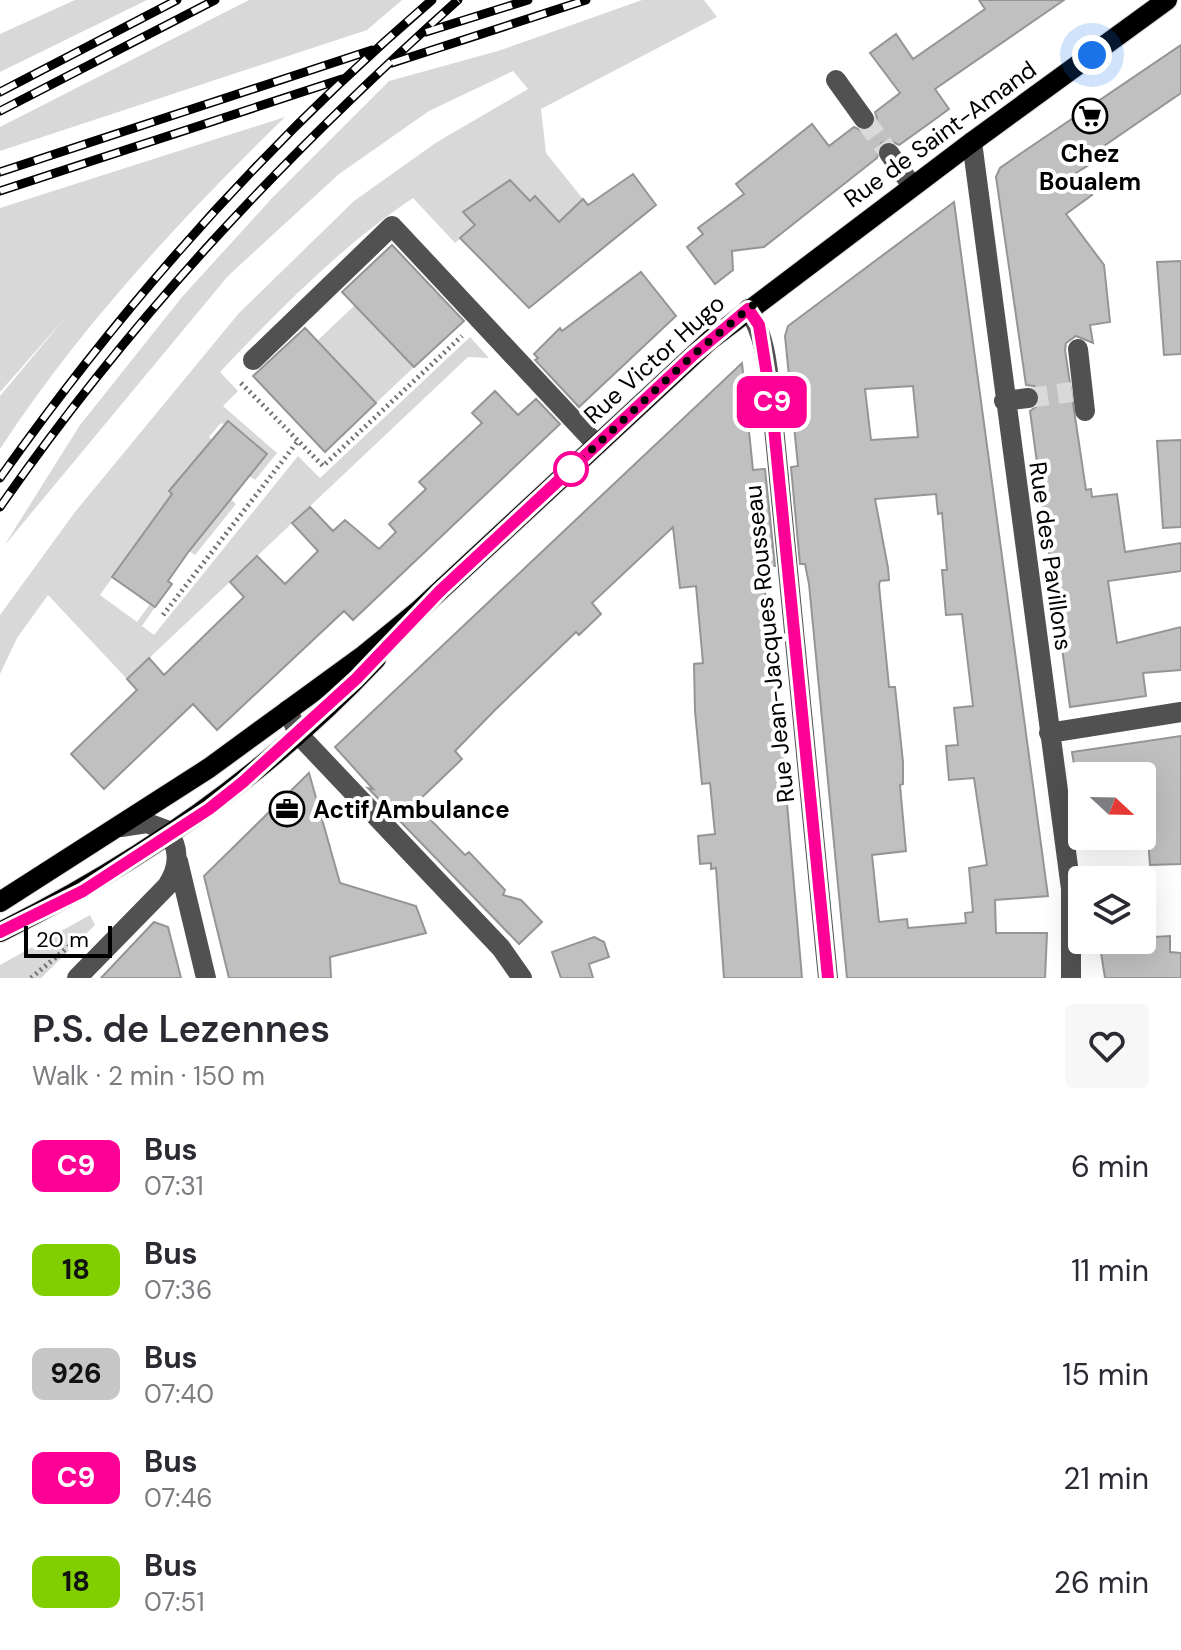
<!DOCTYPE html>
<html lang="en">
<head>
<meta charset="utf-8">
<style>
  :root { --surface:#fff; --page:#f7f7f7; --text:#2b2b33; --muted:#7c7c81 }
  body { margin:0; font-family:"DM Sans",sans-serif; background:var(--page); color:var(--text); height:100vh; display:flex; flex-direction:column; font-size:30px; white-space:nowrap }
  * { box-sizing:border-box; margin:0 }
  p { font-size:26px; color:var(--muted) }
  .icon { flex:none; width:44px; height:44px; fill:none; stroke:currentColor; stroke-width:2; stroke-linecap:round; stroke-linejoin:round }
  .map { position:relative; height:978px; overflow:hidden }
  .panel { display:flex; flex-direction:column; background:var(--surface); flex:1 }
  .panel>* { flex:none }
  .badge { padding:0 16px; border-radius:12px; font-size:28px; line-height:52px }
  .needle { width:52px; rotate:112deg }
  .fabs { position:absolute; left:1068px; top:762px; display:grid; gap:16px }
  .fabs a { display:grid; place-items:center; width:88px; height:88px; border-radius:8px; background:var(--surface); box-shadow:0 8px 32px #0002; font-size:40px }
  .scale { position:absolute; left:24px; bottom:20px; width:88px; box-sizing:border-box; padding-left:8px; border:4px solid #000; border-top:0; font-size:22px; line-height:28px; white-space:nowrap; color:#000; -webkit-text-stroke:6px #fff; paint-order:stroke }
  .you { position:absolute; width:40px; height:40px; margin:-20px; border:6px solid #fff; border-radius:50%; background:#1a73e8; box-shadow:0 0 0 12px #1a73e833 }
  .map>.badge { position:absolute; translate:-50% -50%; box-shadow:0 0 0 4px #fff }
  .round { display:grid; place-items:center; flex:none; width:84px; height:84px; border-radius:8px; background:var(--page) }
  .head { display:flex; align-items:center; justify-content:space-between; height:136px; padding:0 32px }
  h1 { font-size:38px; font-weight:600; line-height:60px }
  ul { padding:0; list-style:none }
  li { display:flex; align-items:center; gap:24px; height:104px; padding:0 32px }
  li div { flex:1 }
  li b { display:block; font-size:30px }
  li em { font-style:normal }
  li .badge { min-width:88px; font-weight:700; text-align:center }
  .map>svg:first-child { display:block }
  .green { fill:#d8d8d8 }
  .building { fill:#c0c0c0; stroke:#959595; stroke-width:2; fill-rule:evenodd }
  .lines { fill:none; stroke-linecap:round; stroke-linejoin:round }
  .minor-tunnel { stroke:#d9d9d9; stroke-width:20; stroke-dasharray:20 10; stroke-linecap:butt }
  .major-casing { stroke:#dbdbdb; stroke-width:22 }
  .path { stroke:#737373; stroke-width:5; stroke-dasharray:2 4; stroke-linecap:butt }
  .minor { stroke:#515151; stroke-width:20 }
  .major { stroke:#000; stroke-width:20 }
  .rail-casing { stroke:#000; stroke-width:9 }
  .rail { stroke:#fff; stroke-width:6; stroke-dasharray:18; stroke-linecap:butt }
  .line-casing { stroke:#fff; stroke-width:18 }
  .line { stroke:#ff0096; stroke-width:12 }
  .walk { stroke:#000; stroke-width:8; stroke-dasharray:0 14.4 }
  .stop-dot { fill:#fff; stroke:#ff0096; stroke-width:4 }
  .labels { text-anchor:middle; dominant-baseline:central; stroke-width:8; stroke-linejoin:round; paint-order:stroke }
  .street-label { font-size:24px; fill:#000; stroke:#fff }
  .poi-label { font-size:24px; font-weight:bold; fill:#000; stroke:#fff }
</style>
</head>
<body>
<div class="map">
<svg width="1181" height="978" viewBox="0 0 1181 978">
  <rect width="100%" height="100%" fill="#fff"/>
  <path class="green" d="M75 0H147L0 72V34Z
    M249 0H402L367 30 0 151V127Z
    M642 0H704L717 17 541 109 546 153 583 199 554 226 535 196 530 201 510 180 463 211 475 225 455 243 413 198C341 246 279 310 220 372L238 391 223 406 277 453 255 480 249 476 267 454 229 421 225 425 221 423 209 437 212 440 169 491 172 494 100 595 137 622 150 604 155 607 142 626 154 635 298 456 320 478 470 337 489 358 468 357 127 679 48 595 17 638 0 674V615L75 512 239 313 354 201 437 142 528 89 513 71 429 111 339 174 228 276 4 546 80 425 182 297 273 197 389 81 498 51Z
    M285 117C182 217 79 328 0 449V396L65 318 0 392V208Z
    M355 305 414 367 376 403 317 341Z
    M230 498 236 504 195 555 189 551Z
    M90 915 95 925 41 978H0V965Z"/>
  <path class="building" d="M979 0H1064L935 89 949 109 934 120 899 145 889 140 881 143 877 158 764 247 732 251 733 270 715 284 687 247 703 234 698 228 744 194 736 184 812 124 829 146 854 127 864 132 872 129 877 118 875 112 900 93 870 53 896 34 913 59 985 9Z
    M1181 45V93L1085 159 1089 165 1076 173 1092 195 1066 214 1104 265 1110 322 1090 325 1093 343 1076 336 1066 343 1065 350 1086 490 1091 489 1092 497 1117 494 1125 552 1181 543V571L1108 581 1117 643 1181 627V670L1143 673 1146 696 1070 707 1030 411 1040 404 1041 396 1034 386 1026 385 996 177 1000 168 1020 154Z
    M633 174 656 205 529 308 460 238 475 225 463 212 510 180 530 201 535 196 559 222 583 199 588 205Z
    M954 202 1048 896 995 900 996 933H1047L1045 978H847L809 584 805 564H800L791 467 798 466 785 336 788 326ZM913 386 918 437 871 440 865 389ZM936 494 938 514 942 513 947 570H942L946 615 962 614 973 706 954 708 958 745 946 746 949 780 974 778 987 865 969 868 973 912 965 913 966 923 908 928 907 919 879 922 872 855 906 851 900 785 903 784V762L895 687H889L879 585 880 581 889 580 888 568 875 499Z
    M392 245 464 321 414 367 342 292Z
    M1181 261V354L1164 355 1157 262Z
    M641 272 676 316 579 407 535 360 538 358 534 354 560 328 562 331Z
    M305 328 376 403 325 452 253 376Z
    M742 363 753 470 765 469 775 566H770L771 588 765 589 768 633 775 663 802 978H724L716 868 711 869V863L700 864 698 836 715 834 710 783 702 784 695 711 694 664 703 663 696 586 680 588 673 527 592 603 601 614 579 635 576 632 495 710 455 751 462 759 415 804 465 855 469 852 505 890 503 895 521 900 542 922 519 944 368 788 373 789 335 747Z
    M495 391 518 415 536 399 560 424 353 620 344 611 217 730 193 704 104 789 71 754 137 690 127 679 149 658 164 675 244 597 230 582 257 556 285 584 318 551 292 523 310 507 333 531 345 520 379 549 396 532 389 524 426 489 419 482 482 423 472 413Z
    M228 421 267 454 189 551 168 581 172 584 155 607 112 577 172 494 169 491Z
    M1181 440V527L1163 528 1157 441Z
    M1181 736V864L1150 865 1147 826 1142 827V776H1076L1072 752Z
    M309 773 340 883 416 906 426 933 330 957 331 978H229L204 876Z
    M154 922 168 927 181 978H101Z
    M1170 936V952L1181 953V978H1105L1099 940Z
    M594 937 604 942 609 957 589 964 593 978H561L552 952Z"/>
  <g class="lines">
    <path class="minor-tunnel" d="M864 119 889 153
      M1028 398 1072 392"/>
    <g class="major-casing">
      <path id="major" d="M0 902 209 768 364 655 418 611 710 340 972 142 1167 0
        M0 932C141 862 268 774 376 659"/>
    </g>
    <path class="path" d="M241 383 323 466 462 336
      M163 615 298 441
      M31 978 73 943"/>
    <path class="minor" d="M836 80 864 119
      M972 142 1071 889V978
      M889 153 912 186
      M748 309C767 338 768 373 772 407L828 978
      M1078 349 1085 411
      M253 360 392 226 597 445
      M1004 401 1028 398
      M288 710 298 734 501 948 522 978
      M1049 733 1181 712
      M178 861 206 978
      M77 978 167 886C179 868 181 848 166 830L147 823 121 827"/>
    <use href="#major" class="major"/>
    <g class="rail-casing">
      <path id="rail" d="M426 32 528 0
        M392 63 586 0
        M0 92 177 0
        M0 111 215 0
        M0 172 372 50
        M0 191 342 79
        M0 478C124 303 269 140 432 0
        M0 507C136 312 282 158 458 0"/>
    </g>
    <use href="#rail" class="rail"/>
  </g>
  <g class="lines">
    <g class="line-casing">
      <path id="line" d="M0 932 83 891 209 809 243 782 356 679 440 591 692 356 748 309 759 325 772 407 828 978"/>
    </g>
    <use href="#line" class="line"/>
    <path class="walk" d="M571 469 692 356 748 309 1092 55"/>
  </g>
  <defs>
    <g id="supermarket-ring" transform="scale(1.8)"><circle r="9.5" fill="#fff" stroke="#000" stroke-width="1.5"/><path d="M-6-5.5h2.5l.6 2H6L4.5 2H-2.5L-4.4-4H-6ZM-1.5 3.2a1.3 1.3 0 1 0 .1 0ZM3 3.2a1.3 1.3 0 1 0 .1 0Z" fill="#000"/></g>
    <g id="office-ring" transform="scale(1.8)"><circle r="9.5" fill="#fff" stroke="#000" stroke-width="1.5"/><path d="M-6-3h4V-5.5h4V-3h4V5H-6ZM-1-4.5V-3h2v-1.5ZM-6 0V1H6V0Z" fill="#000"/></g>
  </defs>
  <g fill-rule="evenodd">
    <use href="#supermarket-ring" x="1090" y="116"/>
    <use href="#office-ring" x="287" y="809"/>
  </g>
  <circle class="stop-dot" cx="571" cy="469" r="16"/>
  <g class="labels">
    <g class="street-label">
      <text transform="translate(940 134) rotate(-36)">Rue de Saint-Amand</text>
      <text transform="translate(654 359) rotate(-42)">Rue Victor Hugo</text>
      <text transform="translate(1051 556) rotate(82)">Rue des Pavillons</text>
      <text transform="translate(769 644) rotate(-96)">Rue Jean-Jacques Rousseau</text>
    </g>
    <g class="poi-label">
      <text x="1090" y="153">Chez<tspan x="1090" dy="28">Boualem</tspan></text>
      <text x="313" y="809" text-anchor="start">Actif Ambulance</text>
    </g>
  </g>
</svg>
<div class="fabs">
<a><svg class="needle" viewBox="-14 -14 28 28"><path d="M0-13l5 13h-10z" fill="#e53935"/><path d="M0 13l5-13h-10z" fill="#7c7c81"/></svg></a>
<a><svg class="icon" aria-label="layers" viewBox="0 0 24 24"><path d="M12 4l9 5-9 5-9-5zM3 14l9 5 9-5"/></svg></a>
</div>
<div class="scale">20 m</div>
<div class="you" style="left:1092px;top:55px"></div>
<b class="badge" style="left:772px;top:402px;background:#ff0096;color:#fff">C9</b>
</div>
<section class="panel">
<div class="head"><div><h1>P.S. de Lezennes</h1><p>Walk · 2 min · 150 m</p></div><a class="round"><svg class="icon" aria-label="heart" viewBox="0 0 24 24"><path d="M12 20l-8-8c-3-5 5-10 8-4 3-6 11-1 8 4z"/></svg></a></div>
<ul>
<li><span class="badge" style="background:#ff0096;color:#fff">C9</span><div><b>Bus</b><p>07:31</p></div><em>6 min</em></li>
<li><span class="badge" style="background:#81cf00;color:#111">18</span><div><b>Bus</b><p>07:36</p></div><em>11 min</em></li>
<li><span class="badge" style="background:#c6c6c6;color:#111">926</span><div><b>Bus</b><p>07:40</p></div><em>15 min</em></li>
<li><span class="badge" style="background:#ff0096;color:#fff">C9</span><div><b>Bus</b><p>07:46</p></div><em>21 min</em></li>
<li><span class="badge" style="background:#81cf00;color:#111">18</span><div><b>Bus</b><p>07:51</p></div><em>26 min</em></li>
</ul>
</section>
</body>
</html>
